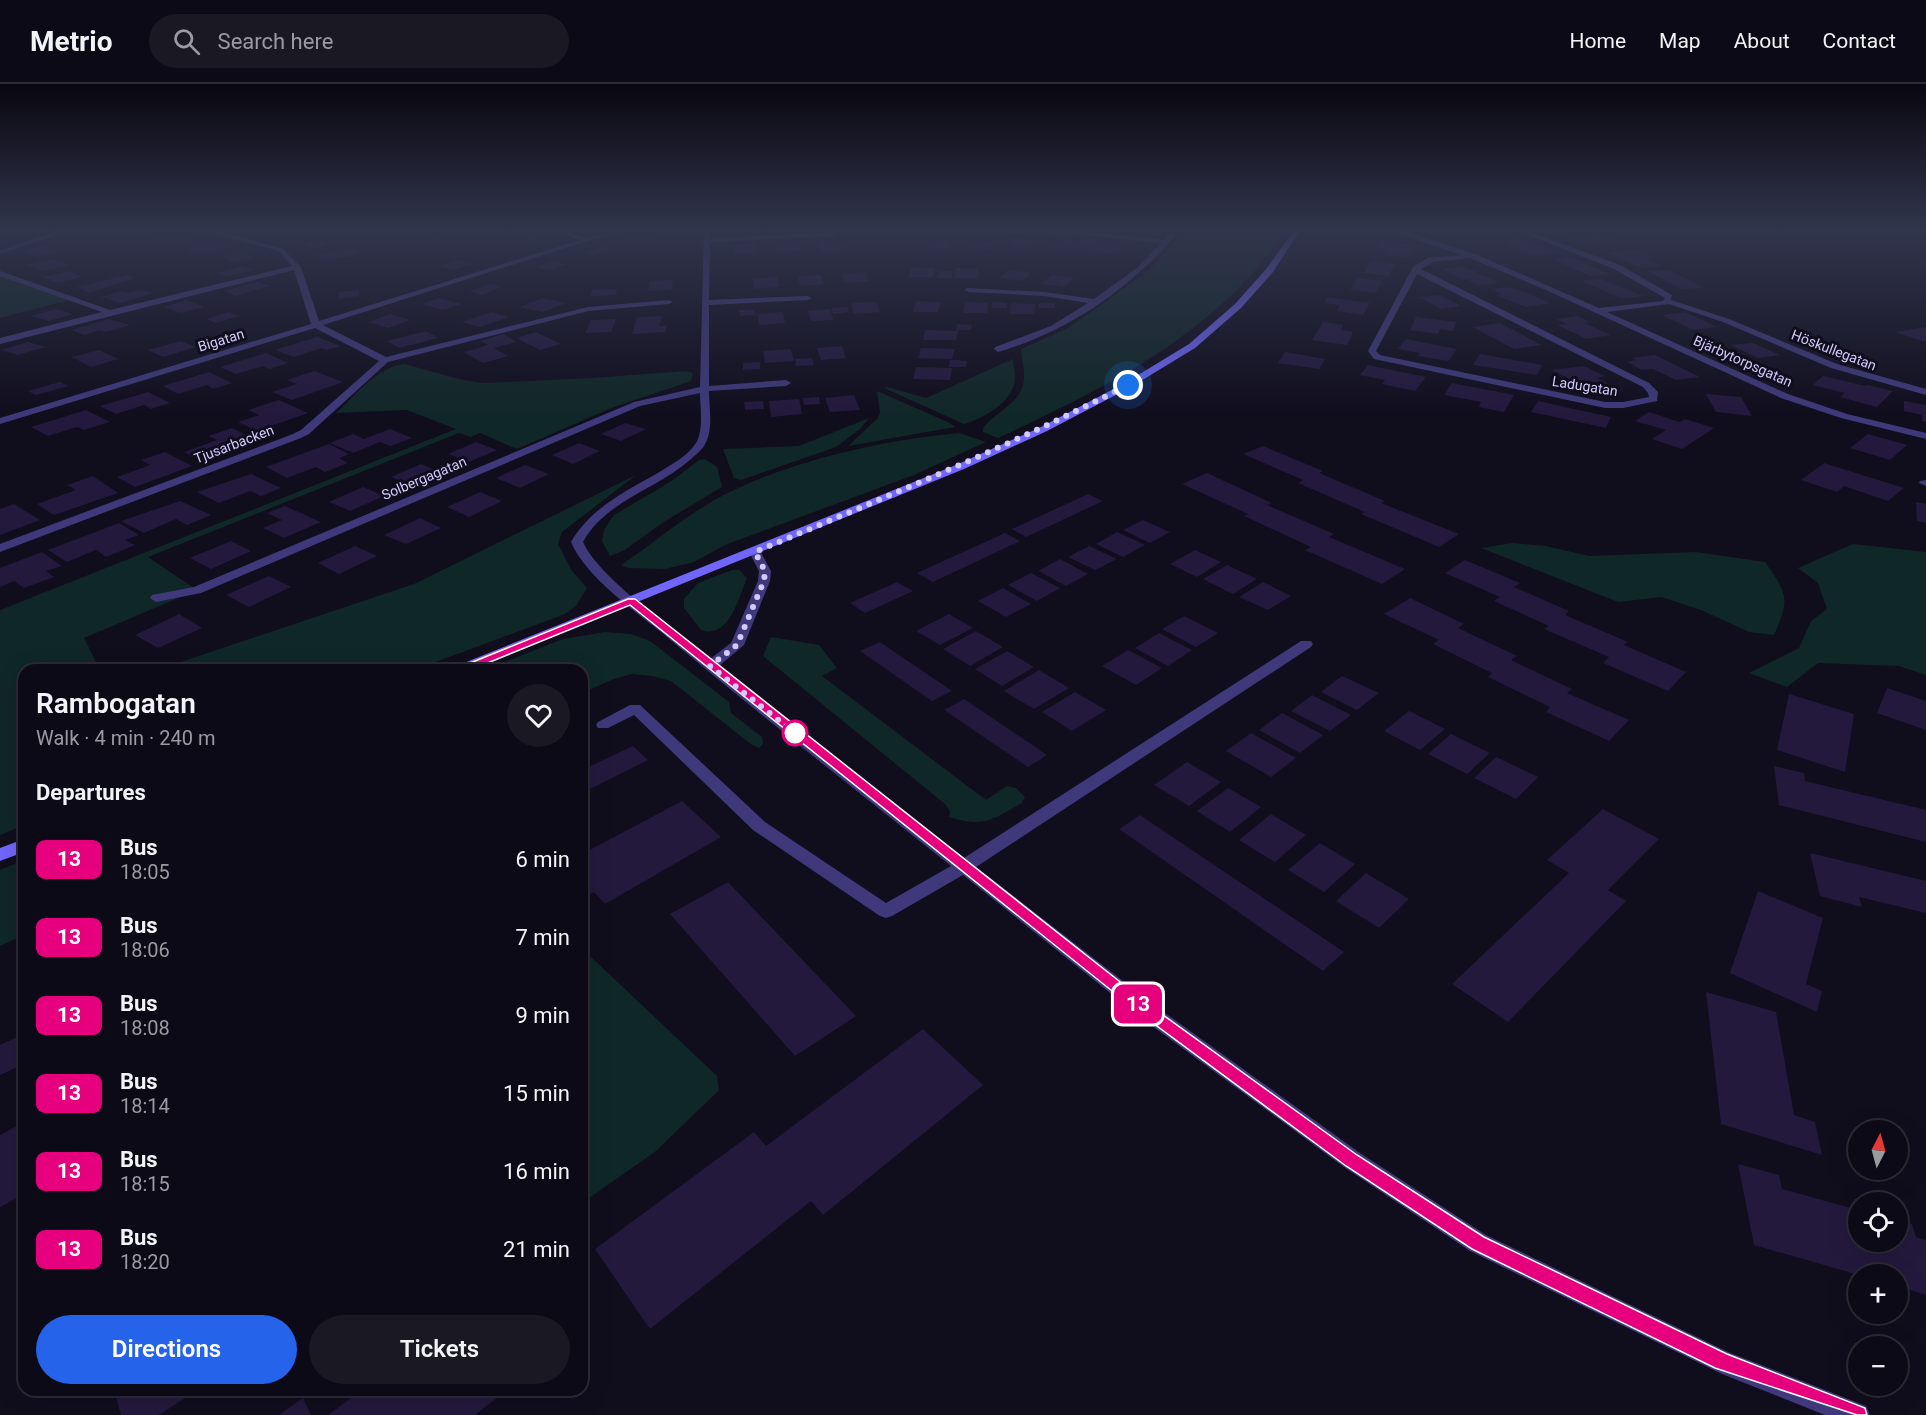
<!DOCTYPE html>
<html lang="en">
<head>
<meta charset="utf-8">
<style>
  :root { --surface:#0c0a16; --page:#1a1823; --text:#f1f3f6; --muted:#9a9aa1; --line:#2c2b35; --accent:#2563eb }
  body { margin:0; font-family:Roboto,sans-serif; background:var(--page); color:var(--text); height:100vh; display:flex; flex-direction:column; font-size:22px; white-space:nowrap }
  * { box-sizing:border-box; margin:0 }
  p { font-size:20px; color:var(--muted) }
  .icon { flex:none; width:33px; height:33px; fill:none; stroke:currentColor; stroke-width:2; stroke-linecap:round; stroke-linejoin:round }
  .map { position:relative; flex:1; overflow:hidden }
  .side { position:absolute; left:18px; top:580px; width:570px; height:732px; display:flex; flex-direction:column; background:var(--surface); border-radius:18px; box-shadow:0 6px 24px #0002,0 0 0 2px var(--line) }
  .side>* { flex:none }
  .badge { padding:0 12px; border-radius:9px; font-size:21px; line-height:39px }
  .needle { width:39px; rotate:6deg }
  .fabs { position:absolute; left:1848px; top:1036px; display:grid; gap:12px }
  .fabs a { display:grid; place-items:center; width:60px; height:60px; border-radius:50%; background:var(--surface); box-shadow:0 6px 24px #0002,0 0 0 2px var(--line); font-size:30px }
  .you { position:absolute; width:30px; height:30px; margin:-15px; border:4px solid #fff; border-radius:50%; background:#1a73e8; box-shadow:0 0 0 9px #1a73e833 }
  .map>.badge { position:absolute; translate:-50% -50%; box-shadow:0 0 0 3px #fff }
  h2 { padding:0 18px; font-size:22px; line-height:54px }
  .round { display:grid; place-items:center; flex:none; width:63px; height:63px; border-radius:32px; background:var(--page) }
  .headline { display:flex; align-items:center; justify-content:space-between; height:102px; padding:0 18px }
  h1 { font-size:28px; font-weight:600; line-height:45px }
  .cta { display:flex; gap:12px; margin-top:auto; padding:12px 18px }
  .cta a { flex:1; height:69px; border-radius:36px; background:var(--accent); color:#fff; font-size:24px; font-weight:600; line-height:69px; text-align:center }
  .cta a+a { background:var(--page); color:var(--text) }
  ul { padding:0; list-style:none }
  li { display:flex; align-items:center; gap:18px; height:78px; padding:0 18px }
  li div { flex:1 }
  li b { display:block; font-size:22px }
  li em { font-style:normal }
  li .badge { min-width:66px; font-weight:700; text-align:center }
  header { display:flex; align-items:center; gap:36px; box-sizing:border-box; height:84px; padding:0 30px; background:var(--surface); border-bottom:2px solid var(--line) }
  header strong { font-size:28px }
  nav { display:flex; gap:33px; margin-inline-start:auto; font-size:21px }
  .search { width:420px; height:54px; background:var(--page); display:flex; align-items:center; gap:15px; box-sizing:border-box; padding:0 21px; border-radius:33px; color:var(--muted); font-size:22px }
  .map>svg:first-child { display:block }
  .green { fill:#102727 }
  .building { fill:#23193d }
  .lines { fill:none; stroke-linecap:round; stroke-linejoin:round }
  .minor { fill:#3f397b; fill-rule:evenodd }
  .secondary { fill:#7166f9; fill-rule:evenodd }
  .line { fill:#e6007e; stroke:#fff; stroke-width:1.5 }
  .walk { stroke:#d3cbfd; stroke-width:6; stroke-dasharray:0 10.8 }
  .stop-dot { fill:#fff; stroke:#e6007e; stroke-width:3 }
  .labels { text-anchor:middle; dominant-baseline:central; stroke-width:6; stroke-linejoin:round; paint-order:stroke }
  .far-street-label { font-size:14px; fill:#d3cbfd; stroke:#100d1d }
</style>
</head>
<body>
<header>
<strong>Metrio</strong>
<div class="search"><svg class="icon" aria-label="search" viewBox="0 0 24 24"><circle cx="10" cy="10" r="6"/><path d="M15 15l6 6"/></svg>Search here</div>
<nav><a>Home</a><a>Map</a><a>About</a><a>Contact</a></nav>
</header>
<div class="map">
<svg width="1926" height="1331" viewBox="0 0 1926 1331">
  <rect width="100%" height="100%" fill="#100d1d"/>
  <path class="green" d="M1187 145H1286C1277 163 1261 180 1247 195 1178 269 1088 312 998 354L983 348V344C998 325 1026 318 1024 289 1024 281 1021 274 1021 265L1066 245 1101 221 1150 185Z
    M0 189 73 215 0 234Z
    M1013 275C1013 281 1015 288 1015 294 1014 318 984 334 964 340L884 304 887 303 926 314Z
    M404 280 463 296 484 299 592 294 686 287 693 289 691 297 614 323 517 365 480 349 471 353 459 349 148 473 197 506 84 554 100 586H24V741L0 751V526L456 345 407 326 336 329C355 312 377 283 404 280Z
    M877 307 950 339 955 343 848 362 878 334 880 328Z
    M869 334 860 345 836 363 741 396 734 394 723 365 799 362Z
    M959 349 986 358 914 391 725 461 694 478 665 485 629 484 621 481C657 457 690 427 730 408 797 375 885 356 959 349Z
    M705 375 717 383 722 403 662 439 625 466 610 472 602 457 604 446 614 431 670 398 699 376Z
    M636 391 562 448 558 460 572 487 587 504 576 522 565 530 414 586H157L414 500Z
    M1512 459 1546 462 1589 472 1696 468 1765 478C1788 510 1790 515 1774 551L1749 548 1701 526 1662 513 1618 518 1481 464Z
    M1853 460 1926 468V591L1899 582 1818 579 1787 603 1749 589 1799 564 1811 537 1827 525 1818 499 1798 484Z
    M732 486H739L747 494C739 513 729 556 701 546L684 524V515L698 499Z
    M605 548 631 550 650 557 729 618 731 629 762 653 763 660 759 664 752 661 671 597 652 592 632 590 614 595 582 609V586H485L563 555Z
    M771 553 819 561 837 584 822 592 986 716 1007 702 1016 704 1025 713 1022 719C991 736 984 744 949 733L950 727 945 720 763 572Z
    M24 776V851L0 862V786Z
    M590 872 717 992 719 1006 656 1067 582 1119V874Z"/>
  <path class="building" d="M91 145H118L105 150 80 149Z
    M300 145H333V146L305 152 292 147Z
    M534 145H539L556 151 533 157 515 150Z
    M1467 145H1494L1503 148 1482 151Z
    M140 146 159 148 145 153 126 151Z
    M443 146 457 151 437 156 423 151Z
    M175 149 200 153 182 159 150 157Z
    M1597 149 1622 158 1609 159 1600 156 1581 159 1566 153Z
    M639 151 655 154 638 160 622 156Z
    M1087 152 1106 155 1092 166 1052 163 1061 155 1080 157 1076 161Z
    M1011 155 1033 156 1032 164 1010 163Z
    M1518 155 1531 158 1558 168 1534 171 1508 162 1514 161 1504 157Z
    M318 156 329 161 314 164 303 160Z
    M930 156 951 157 949 166 926 165Z
    M970 157 992 158 991 166 968 165Z
    M1380 157 1414 161 1408 174 1384 171 1387 165 1376 164Z
    M214 158 228 163 200 170 186 165Z
    M798 158 800 166 776 168V159Z
    M840 158 843 167 821 168 818 160Z
    M756 160 757 169 734 170V161Z
    M1100 160 1123 162 1115 170 1092 168Z
    M45 162 58 167 34 172 21 167Z
    M602 163 613 165 595 171 584 169Z
    M355 164 362 170 322 177 316 171Z
    M1636 166 1653 173 1643 174 1661 182 1642 184 1607 169Z
    M241 168 254 174 233 178 220 172Z
    M1573 174 1610 190 1589 192 1553 175Z
    M54 175 70 181 43 187 27 181Z
    M459 176 474 180 453 186 438 182Z
    M555 177 566 180 548 186 537 183Z
    M1371 177 1395 180 1388 192 1364 189Z
    M242 182 254 186 227 193 216 189Z
    M1463 182 1500 199 1479 201 1466 195 1462 196 1443 185Z
    M912 183 936 184 932 193H908Z
    M956 184 979 185 977 194H954Z
    M1010 186 1032 189 1021 197 999 194Z
    M1669 186 1704 204 1681 205 1648 187Z
    M69 187 83 193 57 199 43 193Z
    M939 187H953L951 194H937Z
    M866 188 869 198 845 199 842 190Z
    M127 191 135 194 89 209 77 203Z
    M821 191 824 200 800 202 798 192Z
    M1052 191 1074 194 1064 203 1042 200Z
    M777 193 779 203 755 205 753 195Z
    M1357 194 1382 197 1376 209 1350 206Z
    M1601 195 1644 212 1623 215 1581 197Z
    M673 196 672 206 648 207 650 197Z
    M257 198 270 202 235 212 223 207Z
    M490 200 501 203 482 211 469 207Z
    M1508 203 1523 207 1550 219 1526 223 1495 211 1502 210 1491 205Z
    M618 205 616 211 590 212 592 206Z
    M141 206 153 209 121 219 101 213 122 207 129 209Z
    M359 206V212L339 215V208Z
    M1439 211 1461 222 1441 225 1419 213Z
    M1327 213 1370 219 1363 231 1337 227 1340 221 1324 219Z
    M439 214 461 220 443 226 421 220Z
    M543 214 566 219 542 228 520 223Z
    M187 216 204 223 181 229 164 223Z
    M916 217 941 218 938 228H913Z
    M876 218 880 228 854 230 851 219Z
    M965 218 988 219 987 229H963Z
    M993 218 1007 219V224H992Z
    M1011 219 1035 220 1034 230H1010Z
    M1039 219H1055V224H1039Z
    M847 223 849 228 833 230 831 224Z
    M56 225 73 230 49 237 31 232Z
    M830 225 833 236 811 237 808 227Z
    M739 226H754L755 231 740 232Z
    M229 228 239 232 216 239 206 235Z
    M491 228 509 233 480 243 462 238Z
    M783 228 785 239 759 241 758 230Z
    M1685 228 1717 243 1693 246 1662 231Z
    M390 230 411 236 388 244 368 238Z
    M662 232 659 242H667L665 248 632 250 637 233Z
    M1577 232 1590 238 1584 239 1611 251 1586 255 1558 241 1567 240 1556 235Z
    M1416 233 1456 238 1453 247 1440 245 1438 250 1410 246Z
    M109 235 130 241 106 248 99 246 85 251 71 246Z
    M616 235 611 248 585 249 591 236Z
    M1323 238 1343 241 1341 246 1353 248 1347 261 1312 256Z
    M1500 239 1542 261 1514 265 1473 243Z
    M957 240 972 241 971 246H958L956 256H923L925 246 956 247Z
    M1926 243V257H1922L1895 248Z
    M426 247 438 254 399 264 387 257Z
    M536 248 561 260 540 266 516 254Z
    M503 250 517 258 494 264 508 272 483 279 464 268 488 261 480 257Z
    M317 253 341 262 326 266 321 264 294 273 275 266Z
    M1406 255 1457 265 1448 277 1418 272 1420 269 1398 265Z
    M181 257 196 263 163 273 148 266Z
    M28 258 45 263 18 271 1 266Z
    M1753 259 1780 271 1758 274 1731 261Z
    M842 262 846 274 821 276 817 264Z
    M921 264 955 265 952 275 918 274Z
    M791 265 794 277 765 279 763 267Z
    M99 266 118 275 91 283 72 273Z
    M1285 268 1325 275 1319 285 1278 279Z
    M266 269 288 279 269 285 263 282 236 290 220 283Z
    M1480 270 1542 281 1537 291 1473 281Z
    M1655 271 1700 293 1676 296 1653 285 1642 286 1627 278 1637 276 1632 274Z
    M812 274 814 281 796 282 795 275Z
    M950 276 967 277 966 283H949Z
    M760 278V285L743 286V279Z
    M1368 281 1426 293 1415 307 1382 300 1385 296 1360 291Z
    M1584 282 1605 292 1597 294 1622 307 1597 310 1552 286Z
    M916 283 952 284 950 296 913 295Z
    M314 287 343 298 292 316 272 308 297 300 287 296Z
    M209 288 232 299 213 305 207 301 178 310 163 302Z
    M1823 292 1865 302 1867 301 1893 307 1877 323 1840 313 1845 309 1813 301Z
    M60 298 68 302 36 311 28 307Z
    M1452 299 1514 311 1504 328 1479 323 1481 318 1444 311Z
    M148 308 170 319 151 325 144 321 116 330 100 322Z
    M1706 310 1741 313 1752 332 1716 328Z
    M854 311 860 326 830 328 825 314Z
    M819 313 820 320 804 321 803 314Z
    M799 315 802 330 771 333 769 317Z
    M279 316 308 329 257 347 238 338 259 331 248 326Z
    M763 317 764 325 745 326 744 318Z
    M1538 317 1611 333 1606 344 1531 328Z
    M1904 317 1926 321V338L1922 337V331L1904 327Z
    M86 326 110 338 84 346 77 343 48 352 31 343Z
    M1649 328 1680 338 1685 335 1714 344 1682 365 1652 355 1666 346 1635 337Z
    M625 339 646 345 621 357 601 350Z
    M232 344 260 358 204 378 184 368 217 356 208 352Z
    M390 345 412 354 391 362 380 358 353 369 330 359 353 350 364 355Z
    M1868 350 1907 361 1890 376 1850 364Z
    M476 358 497 366 469 378 448 370Z
    M579 359 600 367 573 380 552 371Z
    M329 360 349 370 339 374 348 379 325 388 316 383 287 394 266 383Z
    M1263 362 1323 387 1319 389 1385 417 1381 419 1459 450 1439 463 1361 430 1365 428 1298 399 1303 396 1243 370Z
    M165 368 192 382 135 403 117 393 150 381 141 376Z
    M1824 379 1904 404 1888 417 1844 402 1837 408 1801 396Z
    M421 380 443 389 413 402 391 393Z
    M525 381 549 390 520 404 496 394Z
    M1207 389 1272 419 1267 421 1334 450 1329 453 1405 485 1382 500 1305 466 1311 463 1244 432 1248 430 1182 400Z
    M251 390 281 404 261 412 250 407 219 419 197 408Z
    M93 392 118 409 54 431 37 420 76 406 67 401Z
    M363 403 384 412 350 427 329 418Z
    M480 408 502 417 469 433 447 423Z
    M1088 410 1103 417 1026 453 1012 445Z
    M180 417 211 431 187 441 176 435 144 449 121 437Z
    M1916 418 1926 420V439L1917 437Z
    M14 420 40 436 0 451V425Z
    M285 422 321 438 284 454 263 444 282 436 267 429Z
    M420 434 441 444 406 460 384 451Z
    M1143 436 1170 448 1150 459 1123 446Z
    M119 439 139 451 125 456 135 461 106 473 96 466 67 478 48 466Z
    M1117 448 1145 461 1123 473 1096 460Z
    M1005 449 1020 457 933 498 917 489Z
    M231 457 251 467 211 485 190 474Z
    M355 462 377 472 339 490 318 479Z
    M1089 462 1117 475 1095 486 1068 473Z
    M1195 466 1221 478 1197 493 1170 480Z
    M42 468 62 482 46 487 54 493 24 504 14 497 0 503V484Z
    M1060 475 1088 490 1066 502 1038 487Z
    M1465 476 1520 499 1514 503 1569 527 1565 531 1628 558 1624 561 1686 588 1668 607 1603 579 1609 573 1544 545 1549 542 1494 517 1500 513 1445 489Z
    M1227 481 1257 495 1233 510 1203 495Z
    M1031 489 1060 504 1037 517 1008 501Z
    M269 492 291 503 249 523 226 511Z
    M897 498 913 507 865 529 850 519Z
    M1263 498 1291 512 1268 526 1239 513Z
    M1003 504 1031 520 1006 533 978 517Z
    M1410 514 1464 540 1458 544 1517 572 1511 576 1572 605 1567 609 1629 636 1609 657 1546 628 1550 623 1488 593 1492 589 1433 560 1439 556 1384 530Z
    M179 530 202 544 158 564 135 551Z
    M949 530 973 544 940 561 916 547Z
    M1184 532 1218 549 1196 563 1162 545Z
    M976 547 1003 563 970 582 943 565Z
    M1159 549 1192 566 1168 582 1135 564Z
    M880 558 952 607 932 617 860 567Z
    M1128 566 1162 584 1136 601 1102 582Z
    M1007 567 1034 583 1002 602 975 585Z
    M1039 586 1069 604 1034 625 1004 607Z
    M1342 592 1379 609 1357 626 1321 608Z
    M1887 604 1926 617V646L1877 629Z
    M1075 608 1106 626 1072 647 1042 628Z
    M1789 610 1854 630 1845 688 1777 666Z
    M1312 611 1351 631 1330 647 1291 627Z
    M964 615 1047 671 1028 683 944 626Z
    M1409 627 1445 645 1420 666 1384 647Z
    M1282 629 1323 651 1300 669 1259 646Z
    M1251 649 1296 674 1271 693 1226 667Z
    M1451 650 1490 669 1467 690 1428 670Z
    M633 662 648 676 582 709V686Z
    M1496 673 1538 693 1516 715 1474 694Z
    M1187 678 1221 698 1189 722 1154 701Z
    M1774 682 1804 689 1805 697 1926 726V758L1779 721Z
    M1228 704 1261 723 1230 748 1197 727Z
    M682 717 721 753 605 820 594 808 582 815V770Z
    M1603 725 1659 755 1608 806 1626 817 1508 938 1452 900 1569 789 1547 776Z
    M1271 730 1306 751 1275 778 1239 756Z
    M1140 731 1344 868 1323 887 1119 745Z
    M1320 759 1355 780 1324 808 1288 786Z
    M1810 769 1926 797V829L1859 813 1862 823 1820 812Z
    M1366 789 1409 815 1379 844 1336 817Z
    M728 798 856 932 795 972 670 830Z
    M1758 807 1823 834 1806 900 1822 907 1817 928 1730 889Z
    M1706 908 1776 928 1794 1031 1815 1038 1822 1071 1721 1040Z
    M923 945 983 1001 823 1131 811 1117 650 1245 595 1165 754 1048 766 1062Z
    M24 950V980L0 991V961Z
    M24 1038V1110L0 1123V1051Z
    M1738 1080 1779 1091 1782 1105 1858 1126V1158H1898V1136L1912 1140 1916 1153 1926 1156V1211L1898 1202V1191H1859L1754 1161Z
    M114 1306H197L159 1331H121Z
    M362 1306H507L475 1331H328Z
    M303 1314 311 1331H279Z"/>
  <g class="lines">
    <path class="minor" d="M65 145H75L0 170V166Z
      M193 145H214L283 165 301 183 319 237 580 156 555 145C566 145 577 154 587 154 600 153 612 145 625 145L323 241 386 273 588 223 669 216 673 218 669 220 588 227 388 278 309 350 301 354 0 468V460L293 350 301 346 379 277 315 244 0 340V334L311 240 294 186 0 260V254L102 228 0 192V187L110 226 292 182 279 167Z
      M704 145H710V154L834 148 837 150 834 152 710 158 709 216 808 212 812 214 808 216 709 221V302L786 296 791 299 786 302 709 307C709 324 714 347 704 362 701 367 695 371 691 375 658 405 606 416 583 458 598 493 678 549 710 575L731 559 758 497 759 487 749 468 751 465H759L771 487 770 497 744 561 719 582 964 774 1301 557H1311L1313 560 1311 563 976 783 1154 921 1360 1069 1486 1151 1728 1268 1866 1322 1870 1331H1825L1722 1290 1470 1167 1344 1083 1140 933 963 791 892 832 886 834 880 832 753 746 634 631 608 644H598L596 641 598 638 630 621H640L765 738 886 819 951 782C856 706 760 631 667 553 636 527 587 495 571 458 590 425 624 408 656 390 669 382 688 372 696 359 704 345 700 324 700 309L640 322 201 509 156 518 150 514 152 511 194 503 634 318 700 303Z
      M959 145 1084 147 1164 156 1174 145H1181C1134 202 1070 247 998 268L994 265 995 263 1051 242 1088 219 1044 212 969 208 965 206 966 204 1044 208 1094 215 1137 184 1161 159 1084 151 959 149 956 147Z
      M1385 145 1407 148 1475 170 1599 224 1663 217 1665 214 1614 185 1513 145H1522L1620 181 1672 211 1671 216 1729 235 1837 280 1926 305V311L1831 284 1723 238 1669 220 1607 228 1788 310 1847 330 1926 349V355L1841 334 1781 314 1546 206 1470 174 1433 178 1421 185 1649 299 1658 308 1657 317 1623 324H1605L1374 275 1368 267 1413 183 1428 174 1462 171ZM1417 190 1643 303 1648 309 1649 313 1623 318H1605L1380 271 1376 267Z
      M1926 396V402L1919 399 1920 397Z"/>
    <path class="secondary" d="M1295 145H1301L1273 188 1241 224 1195 264 1131 303 1047 347 964 385 470 586H452L454 583 956 381 1041 343 1125 299 1189 260 1235 220 1267 184Z
      M24 755V768L0 777V764Z"/>
  </g>
  <linearGradient id="sky" x2="0" y2="1"><stop stop-color="#090710"/><stop offset="0.44" stop-color="#31354c"/><stop offset="1" stop-color="#31354c" stop-opacity="0"/></linearGradient>
  <rect width="1926" height="331" fill="url(#sky)"/>
  <path class="line" d="M628 515H635L1152 923 1357 1071 1484 1153 1727 1270 1865 1324 1867 1331H1857L1715 1284 1472 1165 1346 1082 1142 931 630 521 463 589 459 590 453 586Z"/>
  <g class="lines">
    <path class="walk" d="M795 649 710 582 737 561 764 497 765 487 755 468C881 415 1006 364 1128 301"/>
  </g>
  <circle class="stop-dot" cx="795" cy="649" r="12"/>
  <g class="labels">
    <g class="far-street-label">
      <text transform="translate(221 256) rotate(-17)">Bigatan</text>
      <text transform="translate(1834 266) rotate(21)">Höskullegatan</text>
      <text transform="translate(1743 277) rotate(24)">Bjärbytorpsgatan</text>
      <text transform="translate(1585 302) rotate(9)">Ladugatan</text>
      <text transform="translate(234 360) rotate(-21)">Tjusarbacken</text>
      <text transform="translate(424 394) rotate(-23)">Solbergagatan</text>
    </g>
  </g>
</svg>
<div class="fabs">
<a><svg class="needle" viewBox="-14 -14 28 28"><path d="M0-13l5 13h-10z" fill="#e53935"/><path d="M0 13l5-13h-10z" fill="#9a9aa1"/></svg></a>
<a><svg class="icon" aria-label="locate" viewBox="0 0 24 24"><circle cx="12" cy="12" r="6"/><path d="M12 2v4M12 18v4M2 12h4M18 12h4"/></svg></a>
<a>+</a>
<a>−</a>
</div>
<div class="you" style="left:1128px;top:301px"></div>
<b class="badge" style="left:1138px;top:920px;background:#e6007e;color:#fff">13</b>
<section class="side">
<div class="headline"><div><h1>Rambogatan</h1><p>Walk · 4 min · 240 m</p></div><a class="round"><svg class="icon" aria-label="heart" viewBox="0 0 24 24"><path d="M12 20l-8-8c-3-5 5-10 8-4 3-6 11-1 8 4z"/></svg></a></div>
<h2>Departures</h2>
<ul>
<li><span class="badge" style="background:#e6007e;color:#fff">13</span><div><b>Bus</b><p>18:05</p></div><em>6 min</em></li>
<li><span class="badge" style="background:#e6007e;color:#fff">13</span><div><b>Bus</b><p>18:06</p></div><em>7 min</em></li>
<li><span class="badge" style="background:#e6007e;color:#fff">13</span><div><b>Bus</b><p>18:08</p></div><em>9 min</em></li>
<li><span class="badge" style="background:#e6007e;color:#fff">13</span><div><b>Bus</b><p>18:14</p></div><em>15 min</em></li>
<li><span class="badge" style="background:#e6007e;color:#fff">13</span><div><b>Bus</b><p>18:15</p></div><em>16 min</em></li>
<li><span class="badge" style="background:#e6007e;color:#fff">13</span><div><b>Bus</b><p>18:20</p></div><em>21 min</em></li>
</ul>
<div class="cta"><a>Directions</a><a>Tickets</a></div>
</section>
</div>
</body>
</html>
